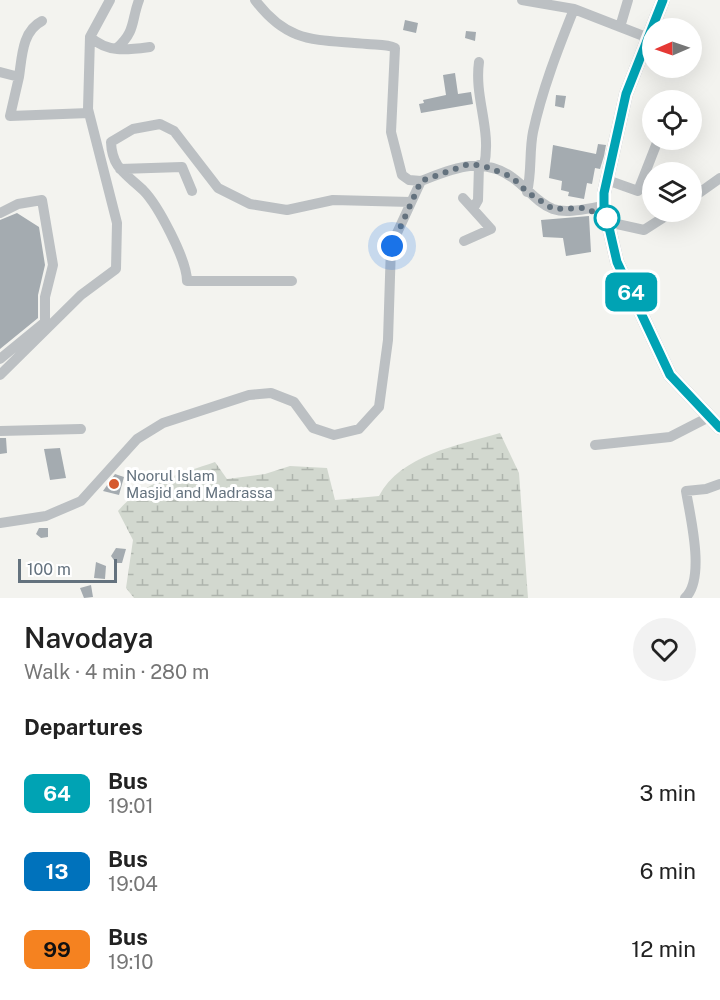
<!DOCTYPE html>
<html lang="en">
<head>
<meta charset="utf-8">
<style>
  :root { --surface:#fff; --page:#f2f2f2; --text:#222; --muted:#767676 }
  body { margin:0; font-family:"Public Sans",sans-serif; background:var(--page); color:var(--text); height:100vh; display:flex; flex-direction:column; font-size:22px; white-space:nowrap }
  * { box-sizing:border-box; margin:0 }
  p { font-size:20px; color:var(--muted) }
  .icon { flex:none; width:33px; height:33px; fill:none; stroke:currentColor; stroke-width:2; stroke-linecap:round; stroke-linejoin:round }
  .map { position:relative; height:598px; overflow:hidden }
  .drawer { display:flex; flex-direction:column; background:var(--surface); flex:1 }
  .drawer>* { flex:none }
  .badge { padding:0 12px; border-radius:9px; font-size:21px; line-height:39px }
  .needle { width:39px; rotate:268deg }
  .fabs { position:absolute; left:642px; top:18px; display:grid; gap:12px }
  .fabs a { display:grid; place-items:center; width:60px; height:60px; border-radius:50%; background:var(--surface); box-shadow:0 6px 24px #0002; font-size:30px }
  .scale { position:absolute; left:18px; bottom:15px; width:99px; box-sizing:border-box; padding-left:6px; border:3px solid #64727e; border-top:0; font-size:16px; line-height:21px; white-space:nowrap; color:#64727e; -webkit-text-stroke:4px #fff; paint-order:stroke }
  .you { position:absolute; width:30px; height:30px; margin:-15px; border:4px solid #fff; border-radius:50%; background:#1a73e8; box-shadow:0 0 0 9px #1a73e833 }
  .map>.badge { position:absolute; translate:-50% -50%; box-shadow:0 0 0 3px #fff }
  h2 { padding:0 24px; font-size:22px; line-height:54px }
  .round { display:grid; place-items:center; flex:none; width:63px; height:63px; border-radius:32px; background:var(--page) }
  .headline { display:flex; align-items:center; justify-content:space-between; height:102px; padding:0 24px }
  h1 { font-size:28px; font-weight:600; line-height:45px }
  ul { padding:0; list-style:none }
  li { display:flex; align-items:center; gap:18px; height:78px; padding:0 24px }
  li div { flex:1 }
  li b { display:block; font-size:22px }
  li em { font-style:normal }
  li .badge { min-width:66px; font-weight:700; text-align:center }
  .map>svg:first-child { display:block }
  .wetland { fill:url(#wetland-marsh) }
  .building { fill:#a4abb0 }
  .lines { fill:none; stroke-linecap:round; stroke-linejoin:round }
  .major-casing { stroke:#b0b4b7; stroke-width:14 }
  .minor { stroke:#bcc0c3; stroke-width:10 }
  .major { stroke:#fff; stroke-width:12 }
  .line-casing { stroke:#fff; stroke-width:14 }
  .line { stroke:#00a3b4; stroke-width:9 }
  .walk { stroke:#64727e; stroke-width:6; stroke-dasharray:0 10.8 }
  .stop-dot { fill:#fff; stroke:#00a3b4; stroke-width:3 }
  .poi-dot { fill:#d5592e; stroke:#fff; stroke-width:2 }
  .labels { text-anchor:middle; dominant-baseline:central; stroke-width:6; stroke-linejoin:round; paint-order:stroke }
  .poi-label { font-size:15px; fill:#64727e; stroke:#fff; text-anchor:start }
</style>
</head>
<body>
<div class="map">
<svg width="720" height="598" viewBox="0 0 720 598">
  <defs>
    <pattern id="wetland-marsh" width="20" height="14" patternUnits="userSpaceOnUse" patternTransform="scale(1.5)"><rect width="20" height="14" fill="#d2d8cf"/><path d="M1 5h8M5 5V1M11 12h8M15 12V8" fill="none" stroke="#aeb4ad"/></pattern>
  </defs>
  <rect width="100%" height="100%" fill="#f3f3ef"/>
  <path class="wetland" d="M500 433 519 473 528 598H134L126 588 133 540 118 511C142 482 181 474 215 462L227 479 265 474 290 466 327 468 335 500 379 496C400 455 459 445 500 433Z"/>
  <path class="building" d="M405 20 418 23 416 33 403 30Z
    M466 31 476 32 475 41 465 38Z
    M455 73 458 94 471 92 473 104 421 113 419 104 424 103 423 100 446 95 443 75Z
    M556 95 566 96 564 108 555 106Z
    M598 144 606 145 604 156 600 169 595 168 592 184 587 183 584 199 568 196 569 192 561 190 562 181 549 178 553 145 596 154Z
    M17 213 39 227 45 265 38 295V318L0 349V220Z
    M589 216 591 252 566 256 563 238 543 237 541 220Z
    M0 438H6L7 453 0 454Z
    M60 448 66 478 50 480 44 449Z
    M115 474 124 477 119 495 103 491Z
    M39 528H48V537L41 538 36 534Z
    M116 548 126 549 122 563H116L111 556Z
    M96 562 106 566 105 579 94 578Z
    M91 585 93 597 84 598 80 588Z"/>
  <g class="lines">
    <g class="major-casing">
      <path id="major" d="M663 0 626 94 604 193V206L617 262 670 375 720 428"/>
    </g>
    <path class="minor" d="M255 0C289 45 316 39 367 44 376 45 387 44 395 48L391 132 402 175 409 180 421 181
      M522 0 574 9 646 37
      M620 27 628 0
      M90 37C108 53 127 50 150 47
      M117 48C136 31 131 21 139 0
      M479 62C474 98 492 130 484 166
      M0 72 19 77 10 116 89 113
      M19 77C22 57 22 31 42 21
      M120 169 182 167 192 191
      M607 180 638 191 658 140
      M527 192C532 172 529 152 533 132 542 90 558 49 574 9
      M463 198 473 209
      M692 198 720 178
      M0 213 18 204 42 200 53 265 45 297V322L0 359
      M608 222 644 230 672 212
      M464 241 491 229 473 209 478 200 479 165
      M292 281H187C187 260 158 205 143 190 125 173 112 168 111 142L133 129 160 124 174 131 218 188 250 204 287 210 333 200 411 202
      M0 375 81 295 116 269 117 223 88 109 90 37 110 0
      M0 431 81 429
      M595 445 670 437 709 417
      M0 523 46 516 81 501 137 439 163 423 249 395 271 393 294 402 313 428 334 435 359 429 379 407 388 340 391 246 421 181C452 169 482 155 513 178 526 187 537 203 553 209 568 214 589 208 604 206
      M685 598C706 579 690 516 686 491L706 489 720 484"/>
    <use href="#major" class="major"/>
  </g>
  <g class="lines">
    <g class="line-casing">
      <path id="line" d="M663 0 626 94 604 193V206L617 262 670 375 720 428"/>
    </g>
    <use href="#line" class="line"/>
    <path class="walk" d="M392 246 421 181 469 164 484 166 512 177 527 192 553 209 585 208 607 218"/>
  </g>
  <circle class="stop-dot" cx="607" cy="218" r="12"/>
  <circle class="poi-dot" cx="114" cy="484" r="6"/>
  <g class="labels">
    <g class="poi-label">
      <text x="126" y="475">Noorul Islam<tspan x="126" dy="17">Masjid and Madrassa</tspan></text>
    </g>
  </g>
</svg>
<div class="fabs">
<a><svg class="needle" viewBox="-14 -14 28 28"><path d="M0-13l5 13h-10z" fill="#e53935"/><path d="M0 13l5-13h-10z" fill="#767676"/></svg></a>
<a><svg class="icon" aria-label="locate" viewBox="0 0 24 24"><circle cx="12" cy="12" r="6"/><path d="M12 2v4M12 18v4M2 12h4M18 12h4"/></svg></a>
<a><svg class="icon" aria-label="layers" viewBox="0 0 24 24"><path d="M12 4l9 5-9 5-9-5zM3 14l9 5 9-5"/></svg></a>
</div>
<div class="scale">100 m</div>
<div class="you" style="left:392px;top:246px"></div>
<b class="badge" style="left:631px;top:292px;background:#00a3b4;color:#fff">64</b>
</div>
<section class="drawer">
<div class="headline"><div><h1>Navodaya</h1><p>Walk · 4 min · 280 m</p></div><a class="round"><svg class="icon" aria-label="heart" viewBox="0 0 24 24"><path d="M12 20l-8-8c-3-5 5-10 8-4 3-6 11-1 8 4z"/></svg></a></div>
<h2>Departures</h2>
<ul>
<li><span class="badge" style="background:#00a3b4;color:#fff">64</span><div><b>Bus</b><p>19:01</p></div><em>3 min</em></li>
<li><span class="badge" style="background:#0072bc;color:#fff">13</span><div><b>Bus</b><p>19:04</p></div><em>6 min</em></li>
<li><span class="badge" style="background:#f58220;color:#111">99</span><div><b>Bus</b><p>19:10</p></div><em>12 min</em></li>
</ul>
</section>
</body>
</html>
